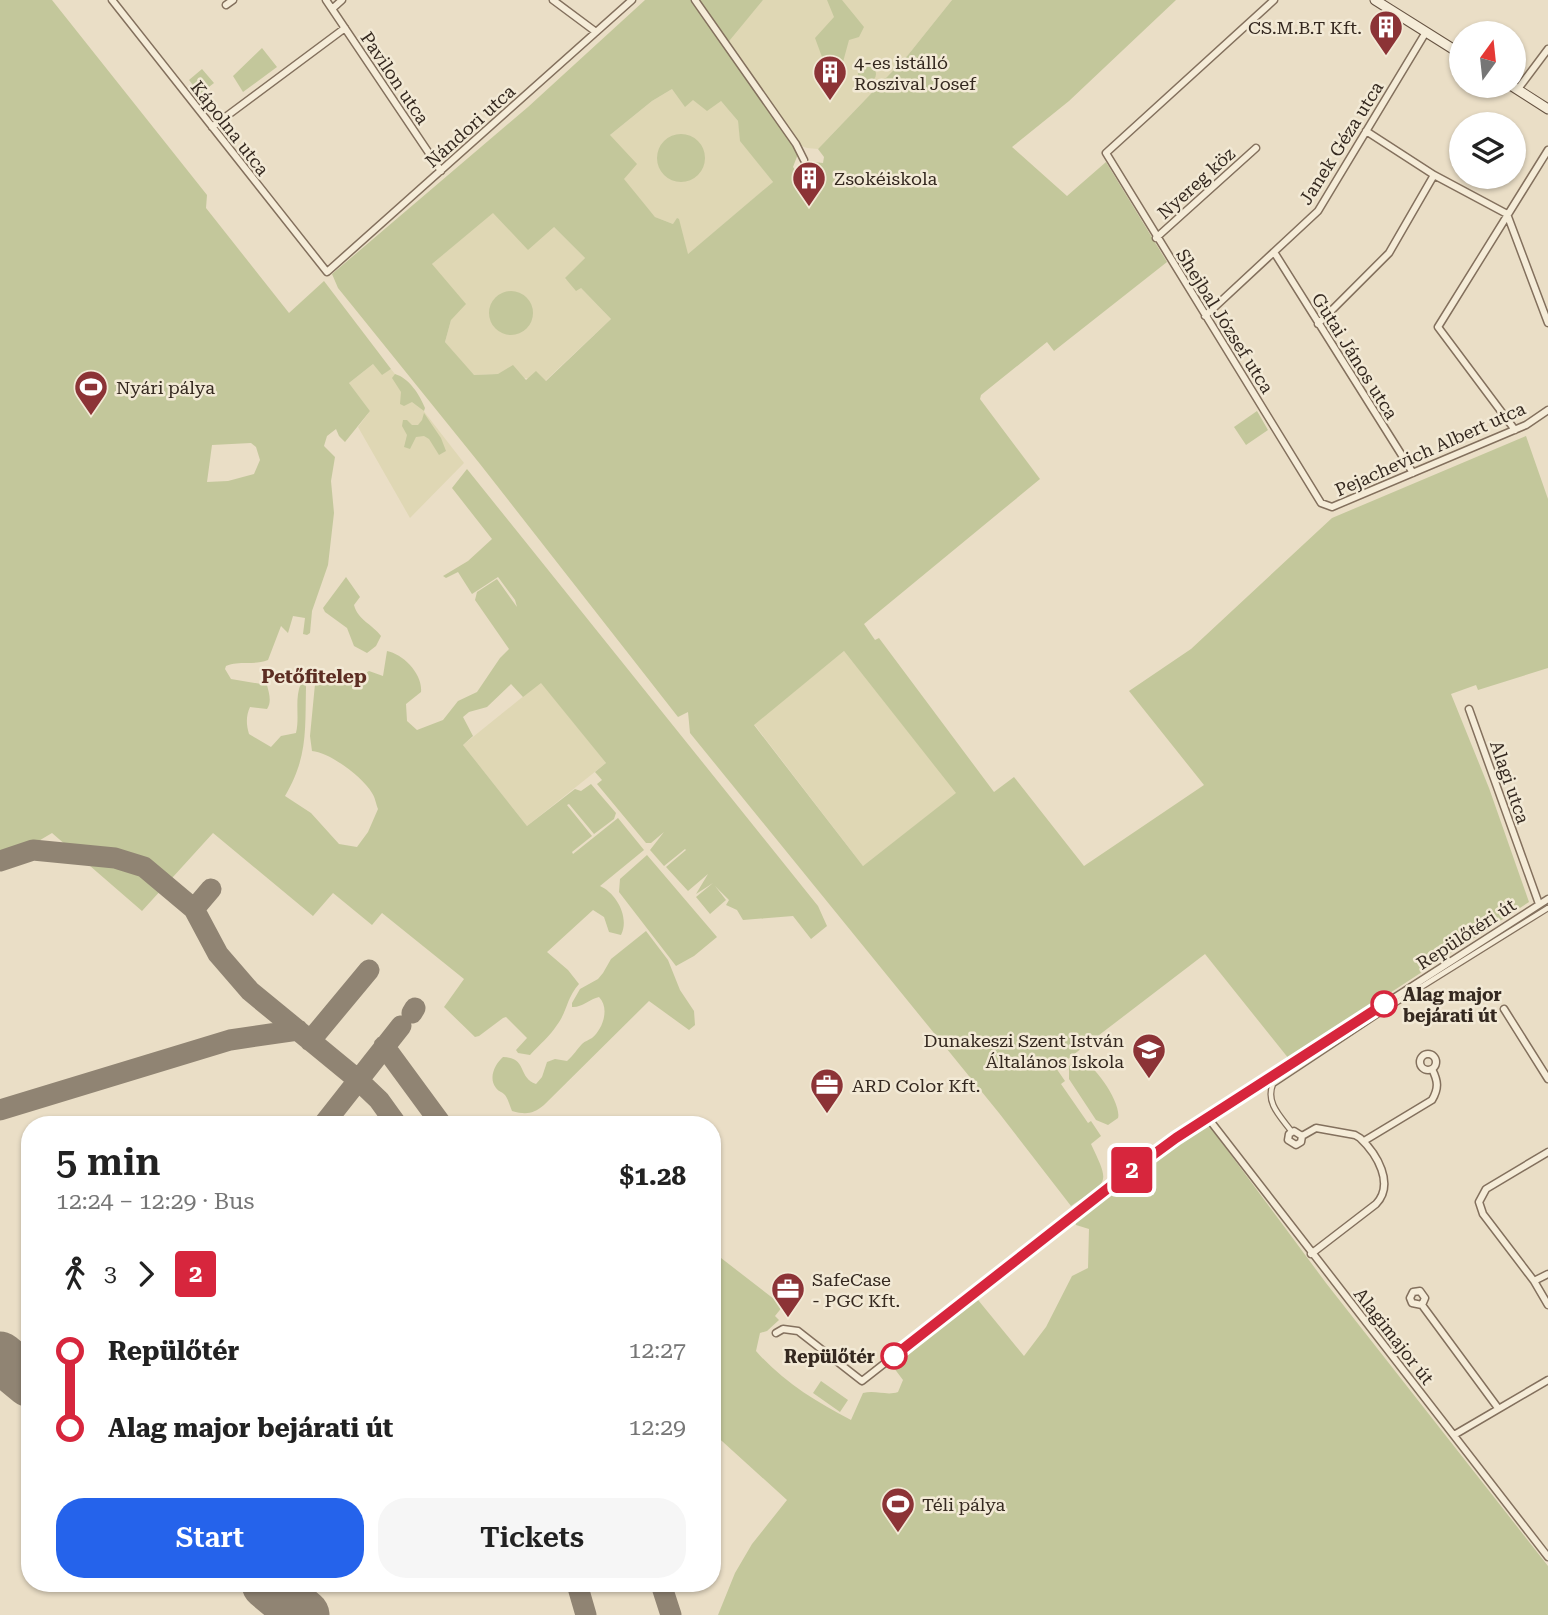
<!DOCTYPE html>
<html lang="en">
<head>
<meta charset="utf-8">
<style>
  :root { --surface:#fff; --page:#f6f6f6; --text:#222; --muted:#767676; --accent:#2563eb }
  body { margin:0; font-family:"Roboto Serif",serif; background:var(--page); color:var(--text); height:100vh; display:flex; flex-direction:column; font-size:26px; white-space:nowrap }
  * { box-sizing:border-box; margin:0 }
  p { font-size:23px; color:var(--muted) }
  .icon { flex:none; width:38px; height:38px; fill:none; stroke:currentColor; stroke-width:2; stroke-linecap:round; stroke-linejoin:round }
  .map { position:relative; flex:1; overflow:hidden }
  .drawer { position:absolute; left:21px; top:1116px; width:700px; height:476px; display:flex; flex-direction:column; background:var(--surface); border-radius:28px; box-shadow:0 2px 5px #0004 }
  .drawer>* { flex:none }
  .badge { padding:0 14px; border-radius:5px; font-size:24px; line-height:46px }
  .needle { width:46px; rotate:15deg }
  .tools { position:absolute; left:1449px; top:21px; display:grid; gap:14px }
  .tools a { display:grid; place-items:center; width:77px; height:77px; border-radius:50%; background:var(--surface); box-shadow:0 2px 5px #0004; font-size:35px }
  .map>.badge { position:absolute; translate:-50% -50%; box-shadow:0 0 0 4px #fff }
  .legs { display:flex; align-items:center; gap:10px; height:77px; padding:0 35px; font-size:23px }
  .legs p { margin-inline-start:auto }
  .overview { display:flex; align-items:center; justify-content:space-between; height:119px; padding:0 35px }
  h1 { font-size:38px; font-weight:600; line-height:52px }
  .action { display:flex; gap:14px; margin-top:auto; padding:14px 35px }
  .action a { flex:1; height:80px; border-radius:28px; background:var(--accent); color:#fff; font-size:28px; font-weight:600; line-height:80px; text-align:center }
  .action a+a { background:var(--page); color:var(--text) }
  ul { padding:0 35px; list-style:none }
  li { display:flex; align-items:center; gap:24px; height:77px; font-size:26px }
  li i { display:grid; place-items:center; width:10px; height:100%; margin:0 9px; background:currentColor }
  li i::after { content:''; width:18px; height:18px; margin:-9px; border:5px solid; border-radius:50%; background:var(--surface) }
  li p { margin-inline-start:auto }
  li:first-child i { background:linear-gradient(#0000 50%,currentColor 0) }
  li:last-child i { background:linear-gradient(currentColor 50%,#0000 0) }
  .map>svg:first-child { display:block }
  .farmland { fill:#dfd7b4 }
  .green { fill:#c3c79b; fill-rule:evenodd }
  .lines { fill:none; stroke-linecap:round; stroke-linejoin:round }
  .taxiway { stroke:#908473; stroke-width:21 }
  .runway { stroke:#908473; stroke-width:51 }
  .pedestrian-casing { stroke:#83705d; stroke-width:7 }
  .minor-casing { stroke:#83705d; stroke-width:9 }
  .secondary-casing { stroke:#655241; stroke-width:11 }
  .pedestrian { stroke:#f5ecd8; stroke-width:4.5 }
  .minor { stroke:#f5ecd8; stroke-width:6 }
  .secondary { stroke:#f5ecd8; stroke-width:9 }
  .line-1-casing { stroke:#fff; stroke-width:16 }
  .line-1 { stroke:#d7263d; stroke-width:10 }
  .stop-1-dot { fill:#fff; stroke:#d7263d; stroke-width:3.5 }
  .labels { text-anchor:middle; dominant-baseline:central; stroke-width:5; stroke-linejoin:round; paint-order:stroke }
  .poi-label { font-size:18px; fill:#352920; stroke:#f2e9d5; text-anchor:start }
  .street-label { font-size:18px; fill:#352920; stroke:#f2e9d5 }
  .stop-label { font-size:18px; font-weight:bold; fill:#352920; stroke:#f2e9d5; text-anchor:start }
  .neighbourhood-label { font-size:19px; font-weight:bold; fill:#5d2e23; stroke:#f2e9d5 }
</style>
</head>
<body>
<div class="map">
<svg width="1548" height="1615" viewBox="0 0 1548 1615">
  <rect width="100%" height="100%" fill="#eadec6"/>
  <path class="farmland" d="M763 0H952L908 55 818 149 807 148 794 143 724 46Z
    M672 89 693 100 721 101 738 121 741 141 773 182 687 255 673 224 655 217 623 179 610 135 652 101Z
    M493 212 554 227 585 258 565 279 581 288 611 319 545 381 498 374 473 375 445 342 451 320 432 264Z
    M373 364 382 374 391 369 464 463 410 518 358 427 370 411 349 383Z
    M844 651 957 793 863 866 754 724Z
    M541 682 606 763 527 826 463 745Z"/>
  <path class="green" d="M0 0H52L207 195 206 208 289 313 324 281 391 369 382 375 373 364 349 383 370 411 345 442 339 436 336 429 327 436 324 446 335 457 331 481 334 513 328 565 312 611 310 633 307 635 303 634 305 618 293 616 288 633 281 626 268 660C252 666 240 660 226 666L225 669 231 679 267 685C269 693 272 702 267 709L250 707C246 716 246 724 249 734L271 747 281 736 296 733C300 716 294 700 301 683H305L306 687C305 730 308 757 285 796L311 813 339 844 357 847 368 832 378 809C376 804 375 797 372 793 363 777 329 752 312 751L310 736 315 684 321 680 351 682 369 671 383 676 387 651C403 654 423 674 421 692L406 704 407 721 417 730 443 720 458 701 477 692 500 658 509 649 475 600 477 592 497 579 517 607 515 600 498 577 472 594 458 572 446 578 443 576 468 561 492 539 452 488 467 469 818 906 827 926 811 939 793 916 743 920 737 910 726 905 729 900 715 886 726 900 710 914 696 897 713 883 696 894 708 874 688 891 666 867 686 850 685 849 664 866 650 850 664 832 651 843H646L597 784 602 780 595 772 606 763 541 683 523 697 511 684 487 707 469 712 463 717 473 736 463 745 527 826 575 789 581 791 591 784 616 813 614 819 594 834 569 804 567 805 592 836 572 852 573 854 618 818 644 850 600 886C616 893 630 917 621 935L609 932 604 917 593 910 547 952 568 970 579 984C566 999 568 1010 557 1025 550 1036 539 1045 530 1055L518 1053 516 1050 527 1038 506 1017 503 1018 479 1036 475 1037 444 1007 464 979 382 913 372 925 333 893 313 916 213 833 142 911 52 833 0 864ZM251 443 256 447 260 460 254 474 228 481 207 482 212 445Z
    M645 0H763L725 46 794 143 798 154 793 167 798 174 813 162 823 163 824 157 818 149 908 55 952 0H1176L1069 101 1012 147 1067 196 1106 162 1167 262 1054 351 1047 342 981 395 980 399 1040 479 864 624 875 640 879 638 994 792 1014 777 1084 866 1204 785 1129 691 1191 649 1332 518 1526 436 1548 499V668L1478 690 1476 685 1451 694 1489 788 1529 902 1289 1059 1205 954 1056 1068 1065 1081 1061 1084 1088 1123 1091 1121 1101 1136 1091 1144C1111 1186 1108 1181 1071 1206L999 1113 690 733 688 712 678 717 480 464 359 314 338 288 332 274 528 107ZM672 89 685 107 693 100 707 111 721 101 738 121 740 141 773 182 688 254 679 219 677 218 673 224 655 217 624 179 637 164 610 135 652 101ZM493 213 528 250 554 227 585 258 565 278 576 291 581 288 611 319 546 381 536 371 526 380 513 365 498 374 474 375 445 342 451 320 466 304 432 264ZM844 651 956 793 863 866 754 725Z
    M827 0H842L864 27 859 37 849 40 843 62 830 64 822 57 815 38 834 17Z
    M262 48 277 67 243 92 233 76Z
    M858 74a9 9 0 1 1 18 0a9 9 0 1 1-18 0Z
    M202 69 214 83 200 94 189 80Z
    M657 158a24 24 0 1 1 48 0a24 24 0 1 1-48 0Z
    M489 313a22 22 0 1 1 44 0a22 22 0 1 1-44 0Z
    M395 374C409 378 420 395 425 408L424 411 412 402 404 406 400 404 401 392 392 378Z
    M1257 411 1268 430 1246 445 1234 427Z
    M424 413 441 438 446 451 439 455 429 439 424 436 416 437 410 449 404 447 407 435 402 426 403 420H407L412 425H418L422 420Z
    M346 577 360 597 354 605C358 620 372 624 381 636L376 646 367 653 354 646 347 628 325 612 323 608Z
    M647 855 717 937 694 956 676 966 619 892 620 879Z
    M646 931 668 960 680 990 694 1011 695 1025 689 1030 649 1001 544 1105C533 1114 526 1115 512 1111 510 1106 508 1099 505 1095 500 1090 500 1093 496 1088 488 1078 495 1064 503 1057 528 1058 517 1077 536 1084L542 1077 547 1062 555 1059 567 1061C574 1055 577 1049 582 1044 585 1041 589 1040 592 1038 603 1029 610 1008 599 997 590 999 581 1008 572 1007V1003L580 989 598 979 603 973 611 959Z
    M1079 1059C1094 1062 1122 1104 1118 1118L1108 1125 1096 1120 1069 1079V1066Z
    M1208 1124 1326 1283 1548 1566V1615H718L735 1573 752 1544 787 1500 712 1432V1251L783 1306 775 1316 779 1320 767 1331 760 1333 756 1351C782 1381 816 1402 851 1420L863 1393C876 1390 887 1396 898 1392L903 1380 894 1368 974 1295 1024 1356 1046 1327 1072 1276 1088 1268 1089 1229 1076 1225 1074 1217Z
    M821 1381 848 1400 840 1412 813 1393Z"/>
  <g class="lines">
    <path class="taxiway" d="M0 861 33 850 115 858 144 867 194 909 218 954 250 991 357 1079 379 1100 397 1125
      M194 909 211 889
      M412 1013 415 1008
      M310 1041 369 970
      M384 1046 442 1125
      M0 1110 230 1040 298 1030
      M323 1125 401 1026
      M577 1584 586 1615
      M661 1584 671 1615"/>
    <path class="runway" d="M0 1357 30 1382
      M267 1584 304 1615"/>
    <g class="pedestrian-casing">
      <path id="pedestrian" d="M1292 1132C1281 1117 1265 1103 1273 1084L1389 1007 1548 908"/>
    </g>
    <g class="minor-casing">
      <path id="minor" d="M112 0 327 272 632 0
        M326 0 441 171
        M553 0 596 32
        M695 0 796 144 804 160
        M1274 0 1106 153 1321 503 1332 507 1526 425 1548 410
        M226 5 233 0
        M332 9 342 0
        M1518 89 1548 49
        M212 127 345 28
        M1366 131 1434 175 1507 214 1548 323
        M1156 238 1256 148
        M1274 252 1413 473
        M1205 316 1318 211 1426 32
        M1318 324 1389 253 1434 175
        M1515 430 1438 327 1548 150
        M1469 709 1539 904
        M1504 1009 1548 1079
        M1420 1062a8 8 0 1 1 16 0a8 8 0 1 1-16 0Z
        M1208 1118 1548 1557
        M1302 1136 1294 1131 1289 1134 1288 1140 1296 1145 1301 1142 1302 1136 1316 1128 1355 1135 1360 1138C1377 1154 1395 1184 1376 1204L1311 1254
        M1364 1141 1432 1100C1439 1088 1438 1081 1432 1069
        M1548 1152 1486 1189 1479 1202 1483 1214 1534 1281 1548 1305
        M1534 1281 1548 1274
        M1422 1305 1425 1298 1420 1291 1413 1292 1410 1298 1412 1303 1422 1305 1498 1408
        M776 1333 783 1329 798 1331 862 1381 1116 1182 1176 1138 1548 899
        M1454 1435 1548 1380"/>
    </g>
    <g class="secondary-casing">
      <path id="secondary" d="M1375 0 1461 54
        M1512 86 1548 109"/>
    </g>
    <use href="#pedestrian" class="pedestrian"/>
    <use href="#minor" class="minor"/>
    <use href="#secondary" class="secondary"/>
  </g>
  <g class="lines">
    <g class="line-1-casing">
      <path id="line-1" d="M894 1356 1116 1182 1176 1138 1384 1004"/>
    </g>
    <use href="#line-1" class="line-1"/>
  </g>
  <defs>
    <g id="building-pin" transform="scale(1.75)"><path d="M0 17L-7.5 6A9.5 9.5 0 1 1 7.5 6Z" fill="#8c3336" stroke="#f2e9d5"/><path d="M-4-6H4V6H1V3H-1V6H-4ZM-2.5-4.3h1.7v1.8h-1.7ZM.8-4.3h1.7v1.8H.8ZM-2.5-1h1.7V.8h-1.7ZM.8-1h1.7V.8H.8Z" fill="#fff"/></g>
    <g id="stadium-pin" transform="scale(1.75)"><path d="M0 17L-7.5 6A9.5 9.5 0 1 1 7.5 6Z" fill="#8c3336" stroke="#f2e9d5"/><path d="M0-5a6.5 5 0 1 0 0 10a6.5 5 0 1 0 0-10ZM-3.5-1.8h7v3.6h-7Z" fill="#fff"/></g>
    <g id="school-pin" transform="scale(1.75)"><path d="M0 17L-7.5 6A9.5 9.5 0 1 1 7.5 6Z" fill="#8c3336" stroke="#f2e9d5"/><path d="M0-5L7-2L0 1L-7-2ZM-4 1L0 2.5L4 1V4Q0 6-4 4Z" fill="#fff"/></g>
    <g id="office-pin" transform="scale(1.75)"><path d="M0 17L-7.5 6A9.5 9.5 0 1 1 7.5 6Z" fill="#8c3336" stroke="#f2e9d5"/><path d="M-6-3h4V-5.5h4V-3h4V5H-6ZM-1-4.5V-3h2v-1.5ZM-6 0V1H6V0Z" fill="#fff"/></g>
  </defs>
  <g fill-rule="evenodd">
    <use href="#building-pin" x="1386" y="27"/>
    <use href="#building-pin" x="830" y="72"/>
    <use href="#building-pin" x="809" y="178"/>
    <use href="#stadium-pin" x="91" y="387"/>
    <use href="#school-pin" x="1149" y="1050"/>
    <use href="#office-pin" x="827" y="1085"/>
    <use href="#office-pin" x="788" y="1289"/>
    <use href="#stadium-pin" x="898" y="1504"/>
  </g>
  <g class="stop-1-dot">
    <circle cx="1384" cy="1004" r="12"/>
    <circle cx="894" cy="1356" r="12"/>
  </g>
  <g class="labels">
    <g class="poi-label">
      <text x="1362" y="27" text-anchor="end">CS.M.B.T Kft.</text>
      <text x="854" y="62">4-es istálló<tspan x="854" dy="21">Roszival Josef</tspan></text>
      <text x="834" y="178">Zsokéiskola</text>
      <text x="116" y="387">Nyári pálya</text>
      <text x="1124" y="1040" text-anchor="end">Dunakeszi Szent István<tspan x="1124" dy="21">Általános Iskola</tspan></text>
      <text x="852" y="1085">ARD Color Kft.</text>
      <text x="812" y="1279">SafeCase<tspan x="812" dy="21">- PGC Kft.</tspan></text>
      <text x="922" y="1504">Téli pálya</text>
    </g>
    <g class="street-label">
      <text transform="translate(395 78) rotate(56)">Pavilon utca</text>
      <text transform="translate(470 126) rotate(-42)">Nándori utca</text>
      <text transform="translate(230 128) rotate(52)">Kápolna utca</text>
      <text transform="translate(1341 143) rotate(-58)">Janek Géza utca</text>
      <text transform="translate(1196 183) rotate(-42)">Nyereg köz</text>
      <text transform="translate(1225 321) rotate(58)">Shejbal József utca</text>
      <text transform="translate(1355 356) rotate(58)">Gutai János utca</text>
      <text transform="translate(1430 449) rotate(-24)">Pejachevich Albert utca</text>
      <text transform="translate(1510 782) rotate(71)">Alagi utca</text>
      <text transform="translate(1466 934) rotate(-33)">Repülőtéri út</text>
      <text transform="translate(1394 1336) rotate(52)">Alagimajor út</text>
    </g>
    <g class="stop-label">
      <text x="1403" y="994">Alag major<tspan x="1403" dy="21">bejárati út</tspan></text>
      <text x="875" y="1356" text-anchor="end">Repülőtér</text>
    </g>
    <g class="neighbourhood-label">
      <text x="314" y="676">Petőfitelep</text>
    </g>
  </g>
</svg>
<div class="tools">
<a><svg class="needle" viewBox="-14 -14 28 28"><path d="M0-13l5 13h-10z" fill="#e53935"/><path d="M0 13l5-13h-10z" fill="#767676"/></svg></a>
<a><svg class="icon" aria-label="layers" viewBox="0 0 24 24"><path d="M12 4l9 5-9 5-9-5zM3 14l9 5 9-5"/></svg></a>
</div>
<b class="badge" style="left:1132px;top:1170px;background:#d7263d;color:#fff">2</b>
<section class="drawer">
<div class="overview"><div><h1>5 min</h1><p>12:24 – 12:29 · Bus</p></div><b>$1.28</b></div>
<div class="legs"><svg class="icon" aria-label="walk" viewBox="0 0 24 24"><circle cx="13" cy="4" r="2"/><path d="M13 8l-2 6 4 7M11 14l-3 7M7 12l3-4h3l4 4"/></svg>3<svg class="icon" aria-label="forward" viewBox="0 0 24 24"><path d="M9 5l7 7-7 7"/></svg><b class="badge" style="background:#d7263d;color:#fff">2</b></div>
<ul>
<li><i style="color:#d7263d"></i><b>Repülőtér</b><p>12:27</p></li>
<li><i style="color:#d7263d"></i><b>Alag major bejárati út</b><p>12:29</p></li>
</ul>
<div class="action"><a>Start</a><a>Tickets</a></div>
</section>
</div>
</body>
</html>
